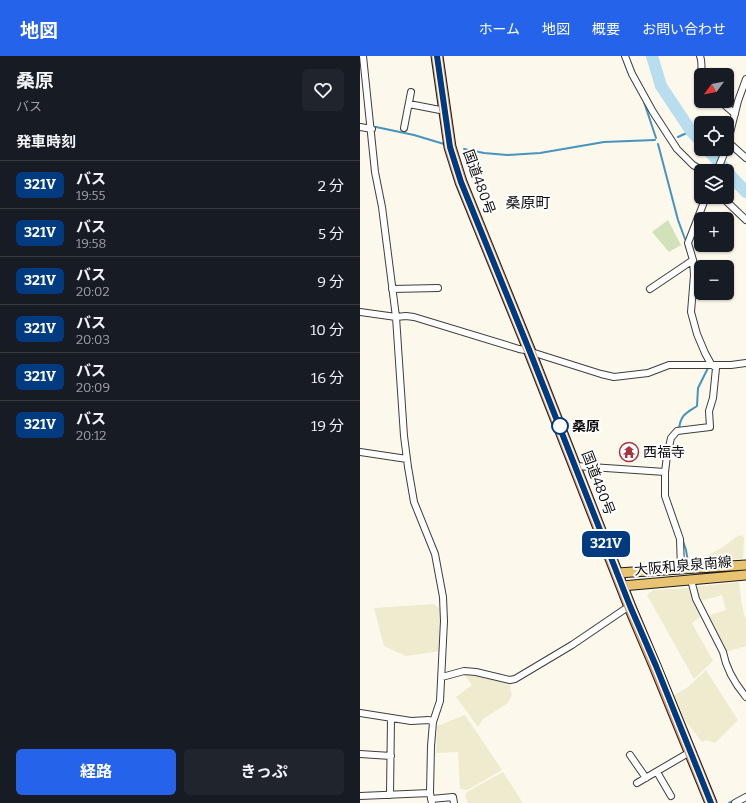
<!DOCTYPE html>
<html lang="ja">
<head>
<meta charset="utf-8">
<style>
  :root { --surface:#171b24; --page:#20242c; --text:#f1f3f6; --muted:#9ea1a6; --line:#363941; --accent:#2563eb }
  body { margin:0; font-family:Bitter,"Noto Sans JP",serif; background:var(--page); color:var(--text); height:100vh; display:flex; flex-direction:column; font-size:15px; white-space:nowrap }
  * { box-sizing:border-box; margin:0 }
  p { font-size:13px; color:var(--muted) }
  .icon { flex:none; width:22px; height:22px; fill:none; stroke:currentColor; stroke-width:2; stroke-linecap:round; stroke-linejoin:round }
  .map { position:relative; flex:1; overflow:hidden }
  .sheet { display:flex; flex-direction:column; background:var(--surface); width:360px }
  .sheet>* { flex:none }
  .badge { padding:0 8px; border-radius:6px; font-size:14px; line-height:26px }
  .needle { width:26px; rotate:237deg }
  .buttons { position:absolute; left:334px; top:12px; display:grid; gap:8px }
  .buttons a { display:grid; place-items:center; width:40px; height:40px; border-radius:6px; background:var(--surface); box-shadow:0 1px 3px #0004; font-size:20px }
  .map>.badge { position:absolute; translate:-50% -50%; box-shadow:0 0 0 2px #fff }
  h2 { padding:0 16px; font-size:15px; line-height:36px }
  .round { display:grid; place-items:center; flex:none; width:42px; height:42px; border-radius:6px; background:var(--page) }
  .summary { display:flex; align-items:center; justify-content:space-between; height:68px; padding:0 16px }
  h1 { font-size:19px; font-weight:700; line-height:30px }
  .cta { display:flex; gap:8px; margin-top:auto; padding:8px 16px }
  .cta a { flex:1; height:46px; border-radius:6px; background:var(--accent); color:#fff; font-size:16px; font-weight:700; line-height:46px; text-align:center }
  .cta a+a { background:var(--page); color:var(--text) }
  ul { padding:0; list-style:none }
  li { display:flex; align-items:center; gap:12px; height:48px; padding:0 16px; border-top:1px solid var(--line) }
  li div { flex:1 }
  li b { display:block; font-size:15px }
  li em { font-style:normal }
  li .badge { min-width:44px; font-weight:700; text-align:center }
  header { display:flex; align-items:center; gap:24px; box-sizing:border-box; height:56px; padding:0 20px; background:var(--accent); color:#fff }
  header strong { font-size:19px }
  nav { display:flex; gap:22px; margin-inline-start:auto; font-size:14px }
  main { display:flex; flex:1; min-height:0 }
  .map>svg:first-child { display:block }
  .farmland { fill:#efebcf }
  .green { fill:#d1e2ba }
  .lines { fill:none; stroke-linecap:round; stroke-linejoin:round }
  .stream { stroke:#4794bc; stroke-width:2 }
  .river { stroke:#b7ddee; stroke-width:12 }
  .street-casing { stroke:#3e3e3e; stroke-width:8 }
  .primary-casing { stroke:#1c1c1c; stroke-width:11 }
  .highway-casing { stroke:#1c1c1c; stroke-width:13 }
  .street { stroke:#fff; stroke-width:6 }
  .primary { stroke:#e8c371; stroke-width:9 }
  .highway { stroke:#e29664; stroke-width:11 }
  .line-casing { stroke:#fff; stroke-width:9 }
  .line { stroke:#003b80; stroke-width:6 }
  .stop-dot { fill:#fff; stroke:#003b80; stroke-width:2 }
  .labels { text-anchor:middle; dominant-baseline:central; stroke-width:4; stroke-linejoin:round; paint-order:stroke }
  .street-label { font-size:14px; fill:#0b0b0b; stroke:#fff }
  .stop-label { font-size:14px; font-weight:bold; fill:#0b0b0b; stroke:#fff; text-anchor:start }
  .poi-label { font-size:14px; fill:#0b0b0b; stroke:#fff; text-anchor:start }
  .neighbourhood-label { font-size:15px; fill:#0b0b0b; stroke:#fff }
</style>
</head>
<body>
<header>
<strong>地図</strong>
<nav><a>ホーム</a><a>地図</a><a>概要</a><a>お問い合わせ</a></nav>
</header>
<main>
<section class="sheet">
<div class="summary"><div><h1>桑原</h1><p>バス</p></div><a class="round"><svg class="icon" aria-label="heart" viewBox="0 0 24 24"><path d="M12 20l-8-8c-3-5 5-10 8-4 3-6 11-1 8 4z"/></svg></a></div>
<h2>発車時刻</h2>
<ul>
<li><span class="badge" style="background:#003b80;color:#fff">321V</span><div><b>バス</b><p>19:55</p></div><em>2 分</em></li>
<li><span class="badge" style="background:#003b80;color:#fff">321V</span><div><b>バス</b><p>19:58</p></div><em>5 分</em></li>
<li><span class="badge" style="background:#003b80;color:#fff">321V</span><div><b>バス</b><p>20:02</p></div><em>9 分</em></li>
<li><span class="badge" style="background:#003b80;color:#fff">321V</span><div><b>バス</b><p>20:03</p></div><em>10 分</em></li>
<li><span class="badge" style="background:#003b80;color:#fff">321V</span><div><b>バス</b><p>20:09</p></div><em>16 分</em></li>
<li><span class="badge" style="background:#003b80;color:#fff">321V</span><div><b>バス</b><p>20:12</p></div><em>19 分</em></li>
</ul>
<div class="cta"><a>経路</a><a>きっぷ</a></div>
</section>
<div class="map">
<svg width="386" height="747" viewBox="0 0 386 747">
  <rect width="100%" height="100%" fill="#fdf8ec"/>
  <path class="farmland" d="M382 479 384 482 383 503 337 505 363 491 376 481Z
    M379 526 382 550 386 564V590L366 596 347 560 366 554 362 539 340 545 334 531Z
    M328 532 341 560 332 567 353 605 334 623 287 539 293 534Z
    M74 548 80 553V595L46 600 24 590 14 552Z
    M346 614 378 664 355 687 346 684 342 686 321 659 313 640 328 631Z
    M104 618 121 619 139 625 151 627 150 634 152 638 148 647 123 663 118 671 96 641 112 629Z
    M105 659 142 714 107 734 100 733 98 696 76 697 77 670Z
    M143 716 163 747H108L105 740 107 736Z"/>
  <path class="green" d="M308 164 321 189 309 196 292 176Z"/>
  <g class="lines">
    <path class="stream" d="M284 46 296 82
      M16 71 54 79 84 88
      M318 81 331 75
      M298 88 318 164 325 183
      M104 93 124 97 147 99 180 97 244 86 295 84
      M319 374C320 359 326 357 337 350L338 332 349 310
      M322 482 326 494 328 506
      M369 747 375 744"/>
    <path class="river" d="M292 0 301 30 331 75 341 86
      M347 93 367 115
      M367 116 386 136"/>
    <g class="street-casing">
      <path id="street" d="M3 0 15 116 22 151 36 261 44 380 48 411 54 446 75 498 83 541 84 565 80 645 73 666 71 690 70 737 72 747
        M265 0 272 18 293 56 317 93 333 109 343 115
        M340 0C344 10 339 20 341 30
        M360 45 375 58
        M49 48 80 54H84
        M0 71 12 73
        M44 72 51 36
        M368 86 386 102
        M367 89 378 45 386 23
        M357 115 366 93
        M362 141 386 164
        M32 233 78 232
        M290 233 333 204
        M0 256 36 261 46 260 54 261 159 293 165 294 241 318 254 321 288 317 309 309H371L386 307
        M0 396 47 403
        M216 410 305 416
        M321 513 320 483 305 440V416L307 400 311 382 317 375 350 371 349 355 353 342 356 312 351 308 345 297 337 278 331 256 334 219 333 204 328 187 346 141
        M331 524 336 543 363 596C366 612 376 629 386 641
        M82 621 104 615 116 616 150 624 155 623 212 589 265 553 270 551
        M0 657 51 665 69 664 73 666
        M0 698 31 700
        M270 699 286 722
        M297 716 311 740
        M277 727 330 696
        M30 739 31 662
        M0 740 70 737
        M71 743 93 741 94 747
        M375 747 386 741"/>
    </g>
    <g class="primary-casing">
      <path id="primary" d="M257 517 386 509
        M262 530 386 519"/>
    </g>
    <g class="highway-casing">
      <path id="highway" d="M77 0 90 91 101 126 170 296 270 551 295 610 351 747"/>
    </g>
    <use href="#street" class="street"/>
    <use href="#primary" class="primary"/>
    <use href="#highway" class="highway"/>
  </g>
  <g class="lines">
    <g class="line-casing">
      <path id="line" d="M77 0 90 91 101 126 170 296 270 550 296 610 351 747"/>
    </g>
    <use href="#line" class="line"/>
  </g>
  <defs>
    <g id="temple-ring" transform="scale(1)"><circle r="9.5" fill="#fff" stroke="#a93542" stroke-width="1.5"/><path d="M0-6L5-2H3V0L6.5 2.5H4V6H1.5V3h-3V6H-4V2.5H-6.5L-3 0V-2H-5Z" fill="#a93542"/></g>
  </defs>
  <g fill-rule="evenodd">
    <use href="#temple-ring" x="269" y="396"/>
  </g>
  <circle class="stop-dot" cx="200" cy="370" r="8"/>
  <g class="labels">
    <g class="street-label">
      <text transform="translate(119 126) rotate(70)">国道480号</text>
      <text transform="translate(238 427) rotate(69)">国道480号</text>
      <text transform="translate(323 510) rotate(-5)">大阪和泉泉南線</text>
    </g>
    <g class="stop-label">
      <text x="212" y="370">桑原</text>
    </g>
    <g class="poi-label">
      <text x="283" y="396">西福寺</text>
    </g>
    <g class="neighbourhood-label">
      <text x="168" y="147">桑原町</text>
    </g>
  </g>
</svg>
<div class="buttons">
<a><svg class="needle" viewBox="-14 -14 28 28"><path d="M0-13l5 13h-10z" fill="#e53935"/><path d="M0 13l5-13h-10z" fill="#9ea1a6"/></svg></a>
<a><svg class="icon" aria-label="locate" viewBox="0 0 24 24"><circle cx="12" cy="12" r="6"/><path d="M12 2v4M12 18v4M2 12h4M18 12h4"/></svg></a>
<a><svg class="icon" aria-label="layers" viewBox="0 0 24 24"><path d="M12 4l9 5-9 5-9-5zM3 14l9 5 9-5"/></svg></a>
<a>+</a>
<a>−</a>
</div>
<b class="badge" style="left:246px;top:488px;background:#003b80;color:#fff">321V</b>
</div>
</main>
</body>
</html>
